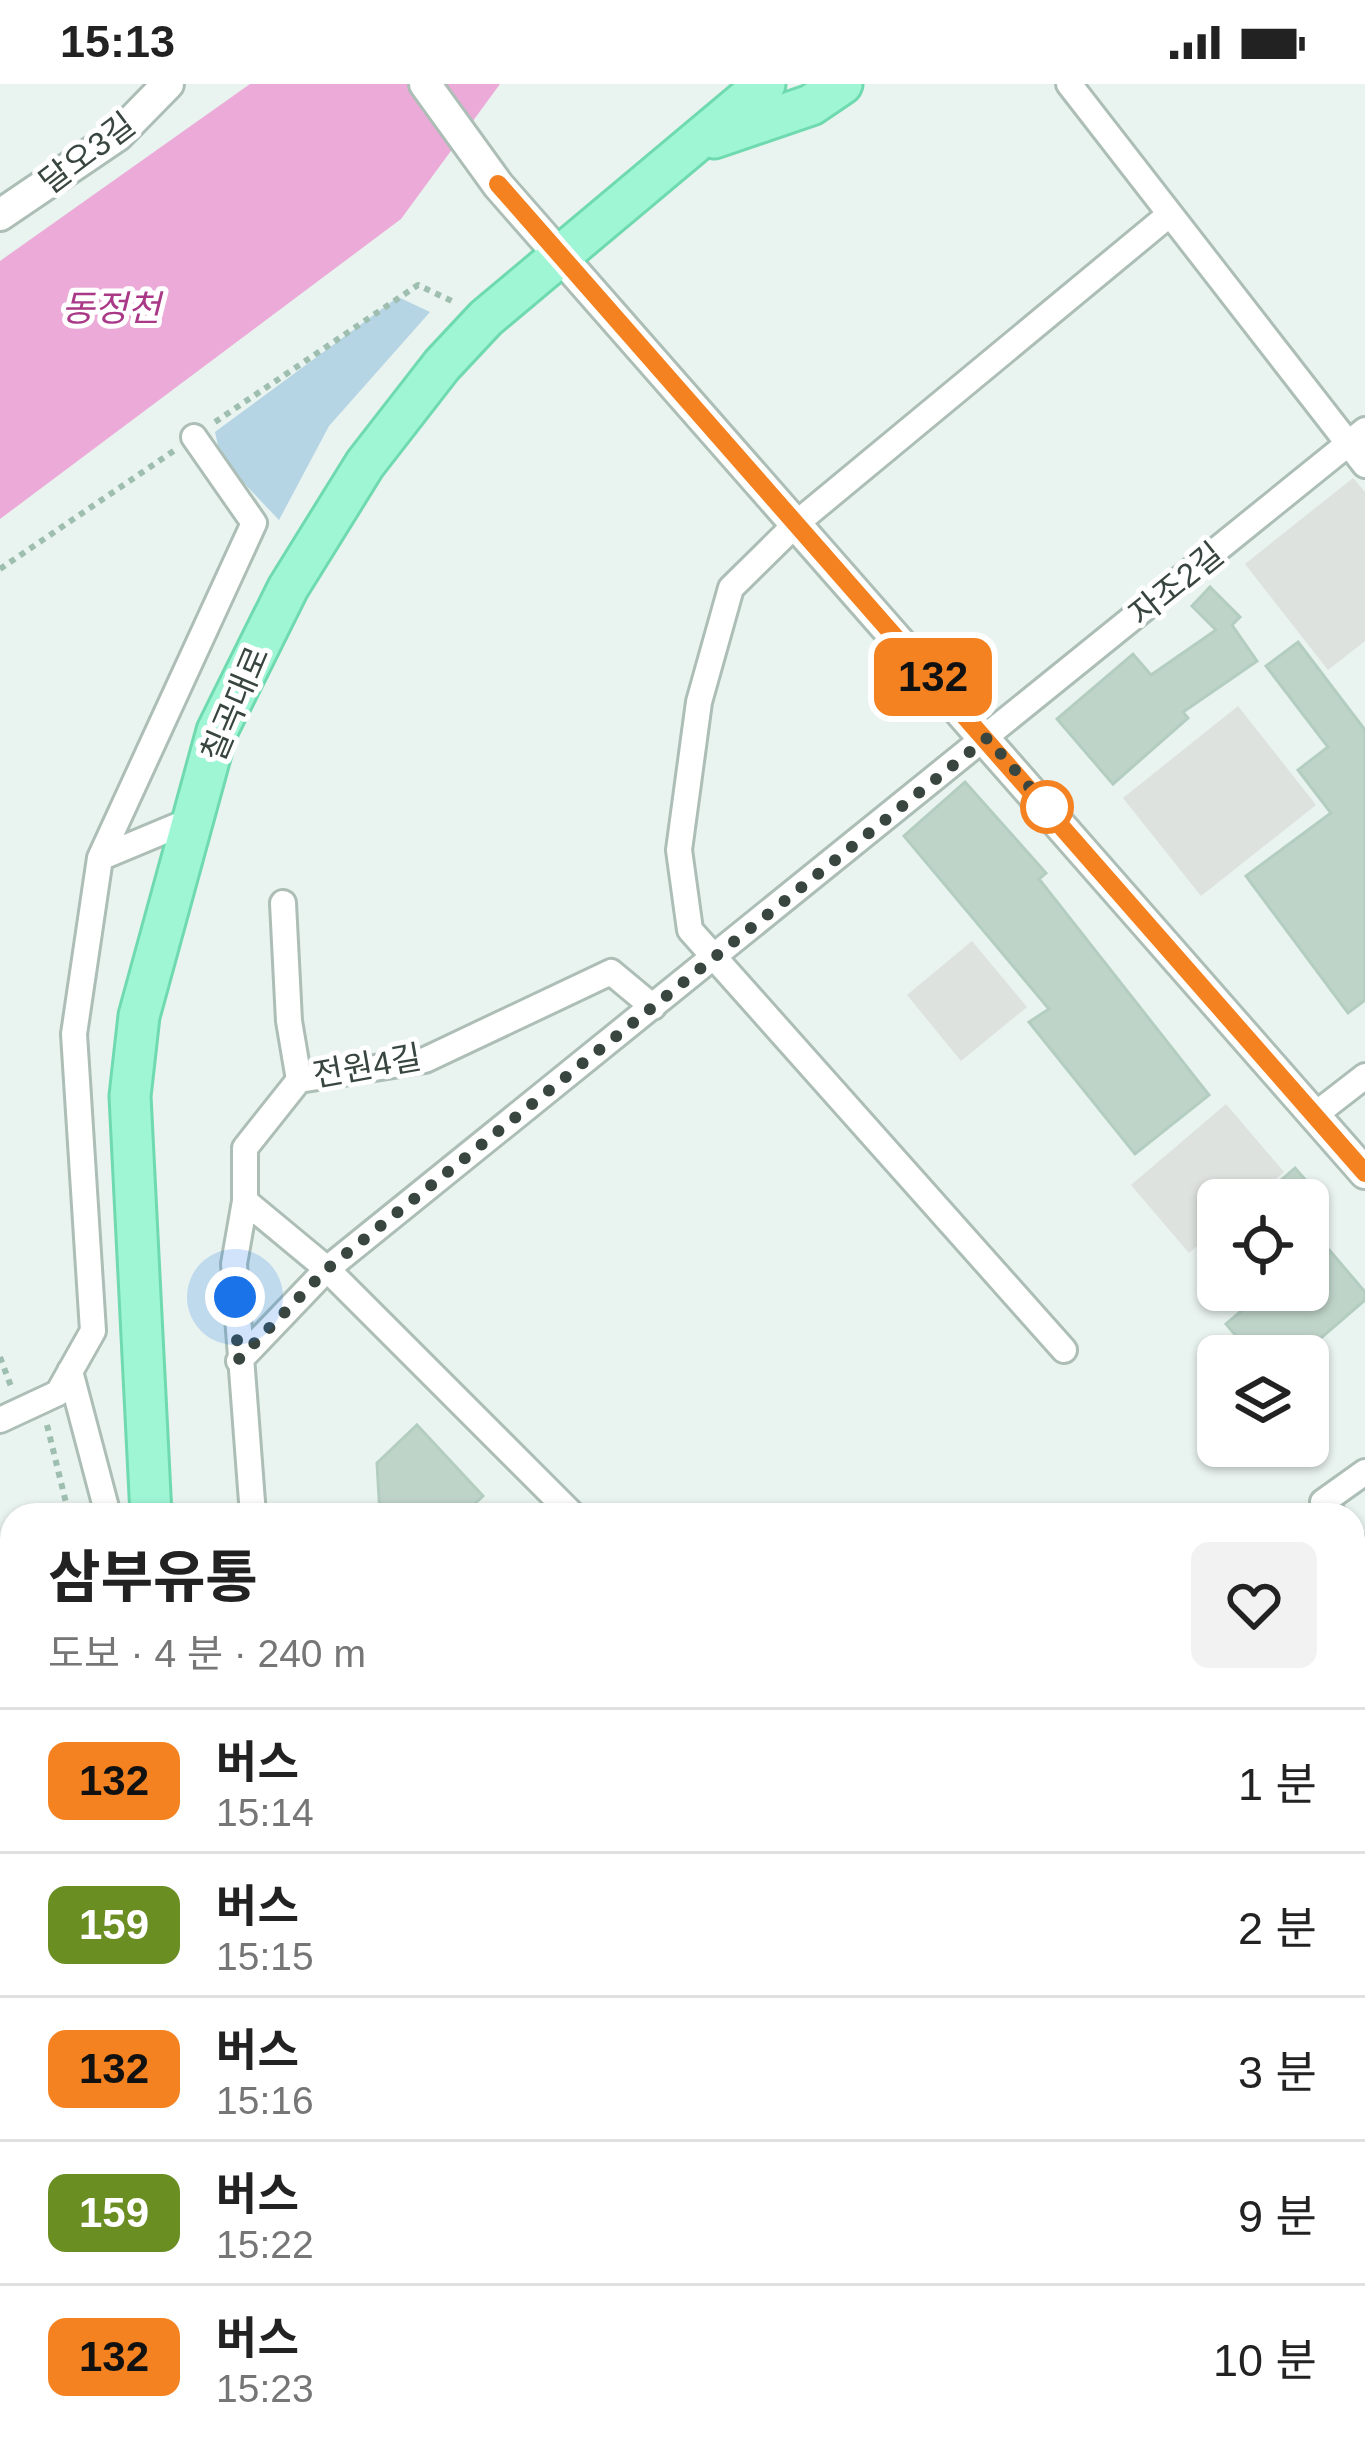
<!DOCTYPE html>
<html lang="ko">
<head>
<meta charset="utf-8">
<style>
  :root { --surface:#fff; --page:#f2f2f2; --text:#222; --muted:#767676; --line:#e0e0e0 }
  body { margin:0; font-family:Arial,"Noto Sans KR",sans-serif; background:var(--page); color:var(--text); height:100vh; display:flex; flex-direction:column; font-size:45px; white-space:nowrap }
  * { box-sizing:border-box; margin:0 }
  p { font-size:39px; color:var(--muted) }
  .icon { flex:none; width:66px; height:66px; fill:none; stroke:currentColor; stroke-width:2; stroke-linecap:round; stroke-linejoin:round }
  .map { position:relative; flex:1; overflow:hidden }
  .drawer { position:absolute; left:0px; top:1419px; width:1365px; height:951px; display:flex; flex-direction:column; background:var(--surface); border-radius:36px 36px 0 0; box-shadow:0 3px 9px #0004 }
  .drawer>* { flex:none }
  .badge { padding:0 24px; border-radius:18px; font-size:42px; line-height:78px }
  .buttons { position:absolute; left:1197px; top:1095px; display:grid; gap:24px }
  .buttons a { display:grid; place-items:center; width:132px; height:132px; border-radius:18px; background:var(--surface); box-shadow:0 3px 9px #0004; font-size:60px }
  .you { position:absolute; width:60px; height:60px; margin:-30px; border:9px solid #fff; border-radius:50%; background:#1a73e8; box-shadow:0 0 0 18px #1a73e833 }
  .map>.badge { position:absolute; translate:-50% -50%; box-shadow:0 0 0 6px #fff }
  .round { display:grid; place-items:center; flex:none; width:126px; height:126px; border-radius:18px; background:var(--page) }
  .overview { display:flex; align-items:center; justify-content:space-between; height:204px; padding:0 48px }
  h1 { font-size:57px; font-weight:700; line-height:90px }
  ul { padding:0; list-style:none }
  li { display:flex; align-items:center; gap:36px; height:144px; padding:0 48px; border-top:3px solid var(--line) }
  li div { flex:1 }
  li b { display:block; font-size:45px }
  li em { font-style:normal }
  li .badge { min-width:132px; font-weight:700; text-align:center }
  .status { display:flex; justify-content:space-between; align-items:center; height:84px; padding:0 60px; background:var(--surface); direction:ltr }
  .status svg { height:33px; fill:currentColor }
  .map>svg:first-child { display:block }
  .green { fill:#b5d4e4 }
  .parking { fill:#dde2df }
  .water { fill:#ebaad7 }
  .building { fill:#bfd4c9; stroke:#b3cec0; stroke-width:3 }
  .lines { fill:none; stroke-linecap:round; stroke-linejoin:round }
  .minor-casing { stroke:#acbeb5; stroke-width:30 }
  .tertiary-casing { stroke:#acbeb5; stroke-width:36 }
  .primary-casing { stroke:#6fdaaf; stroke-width:45 }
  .path { stroke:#9ebeb0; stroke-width:6; stroke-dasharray:6 6; stroke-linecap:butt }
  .minor { stroke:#fff; stroke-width:24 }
  .tertiary { stroke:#fff; stroke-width:30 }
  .primary { stroke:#9ef6d4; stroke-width:39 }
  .line-casing { stroke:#fff; stroke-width:27 }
  .line { stroke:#f58220; stroke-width:18 }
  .walk { stroke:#38463f; stroke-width:12; stroke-dasharray:0 21.6 }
  .stop-dot { fill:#fff; stroke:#f58220; stroke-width:6 }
  .labels { text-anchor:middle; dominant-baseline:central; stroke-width:10; stroke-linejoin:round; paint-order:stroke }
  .street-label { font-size:33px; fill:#38463f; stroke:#fff }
  .water-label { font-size:36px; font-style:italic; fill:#a93986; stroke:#fff }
</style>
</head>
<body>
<div class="status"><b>15:13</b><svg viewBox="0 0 49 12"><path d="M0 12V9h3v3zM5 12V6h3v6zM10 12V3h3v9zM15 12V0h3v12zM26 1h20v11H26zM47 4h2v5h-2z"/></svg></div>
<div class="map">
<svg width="1365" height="2368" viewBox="0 0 1365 2368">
  <rect width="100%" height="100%" fill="#e9f3ef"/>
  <path class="green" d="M398 213 430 228 329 342 279 436 221 375 215 348Z"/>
  <path class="parking" d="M1353 394 1365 408V557L1328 586 1245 480Z
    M1238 622 1316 721 1201 812 1123 714Z
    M972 857 1027 923 961 977 907 911Z
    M1226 1020 1284 1088 1251 1116H1218V1144L1189 1169 1131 1101Z"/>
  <path class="water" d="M250 0H500L401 135 0 435V177Z"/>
  <path class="building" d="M1210 503 1240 533 1232 541 1257 577 1183 628 1188 634 1113 700 1057 635 1133 570 1151 591 1216 546 1192 522Z
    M1298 558 1365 646V916L1348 929 1246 792 1331 729 1298 686 1328 663 1266 582Z
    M965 698 1046 789 1039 795 1209 1011 1135 1070 1029 938 1049 925 904 752Z
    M1295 1084 1323 1116H1258Z
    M1308 1141 1365 1208V1216L1300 1272H1253L1226 1240 1266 1206H1308Z
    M417 1341 483 1412 463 1431H380L377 1379Z"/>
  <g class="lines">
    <g class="minor-casing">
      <path id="minor" d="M1069 0 1365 381
        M100 774 191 736
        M283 819 289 937 299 996 425 976 611 888 653 923
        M1316 1030 1365 992
        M245 1117 327 1185 573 1431
        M1064 1266 690 846 679 766 699 618 731 504 798 438 1170 130
        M239 1277 327 1185 1365 346
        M70 1287 108 1431
        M0 1336 58 1309 93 1247 74 950 100 774 254 439 194 353
        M253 1431 234 1180 245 1117V1064L299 996
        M1333 1431 1323 1418 1365 1388
        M1353 1458 1365 1474
        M1353 1639 1365 1630
        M1353 2217 1365 2229
        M1123 2358 1138 2368"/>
    </g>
    <g class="tertiary-casing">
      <path id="tertiary" d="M425 0 498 101 1365 1089
        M0 131 118 51 168 0"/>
    </g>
    <g class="primary-casing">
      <path id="primary" d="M714 54 811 21 842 0
        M151 1431 130 1012 139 932 217 647 288 504 365 380 442 281 486 234 765 0
        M185 2368V2358"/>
    </g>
    <path class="path" d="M215 338 418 201 456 219
      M0 485 175 366
      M0 1273 12 1305
      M47 1341 69 1431"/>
    <use href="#minor" class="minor"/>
    <use href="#tertiary" class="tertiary"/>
    <use href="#primary" class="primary"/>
  </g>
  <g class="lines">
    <g class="line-casing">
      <path id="line" d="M498 100 1365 1089"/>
    </g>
    <use href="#line" class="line"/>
    <path class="walk" d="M235 1213 238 1276 327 1185 987 654 1047 723"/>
  </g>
  <circle class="stop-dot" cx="1047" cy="723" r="24"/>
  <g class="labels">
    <g class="street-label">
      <text transform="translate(87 69) rotate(-37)">달오3길</text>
      <text transform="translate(1176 500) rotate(-39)">자조2길</text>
      <text transform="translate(235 620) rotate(-67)">칠곡대로</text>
      <text transform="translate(367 982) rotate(-10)">전원4길</text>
    </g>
    <g class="water-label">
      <text x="111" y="224">동정천</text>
    </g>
  </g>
</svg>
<div class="buttons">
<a><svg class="icon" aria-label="locate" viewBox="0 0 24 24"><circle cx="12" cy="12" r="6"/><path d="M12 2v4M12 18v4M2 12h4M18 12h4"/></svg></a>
<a><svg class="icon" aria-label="layers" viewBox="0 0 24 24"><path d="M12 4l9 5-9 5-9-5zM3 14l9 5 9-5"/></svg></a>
</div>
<div class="you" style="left:235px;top:1213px"></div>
<b class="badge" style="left:933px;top:593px;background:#f58220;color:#111">132</b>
<section class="drawer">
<div class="overview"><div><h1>삼부유통</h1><p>도보 · 4 분 · 240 m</p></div><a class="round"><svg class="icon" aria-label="heart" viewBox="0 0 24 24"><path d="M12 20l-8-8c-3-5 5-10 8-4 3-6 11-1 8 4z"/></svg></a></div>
<ul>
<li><span class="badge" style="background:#f58220;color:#111">132</span><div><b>버스</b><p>15:14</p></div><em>1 분</em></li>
<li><span class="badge" style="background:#6b8e23;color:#fff">159</span><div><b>버스</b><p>15:15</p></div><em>2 분</em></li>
<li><span class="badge" style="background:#f58220;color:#111">132</span><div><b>버스</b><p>15:16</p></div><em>3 분</em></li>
<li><span class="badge" style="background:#6b8e23;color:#fff">159</span><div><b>버스</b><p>15:22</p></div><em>9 분</em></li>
<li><span class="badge" style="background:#f58220;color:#111">132</span><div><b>버스</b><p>15:23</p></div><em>10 분</em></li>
</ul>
</section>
</div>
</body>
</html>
